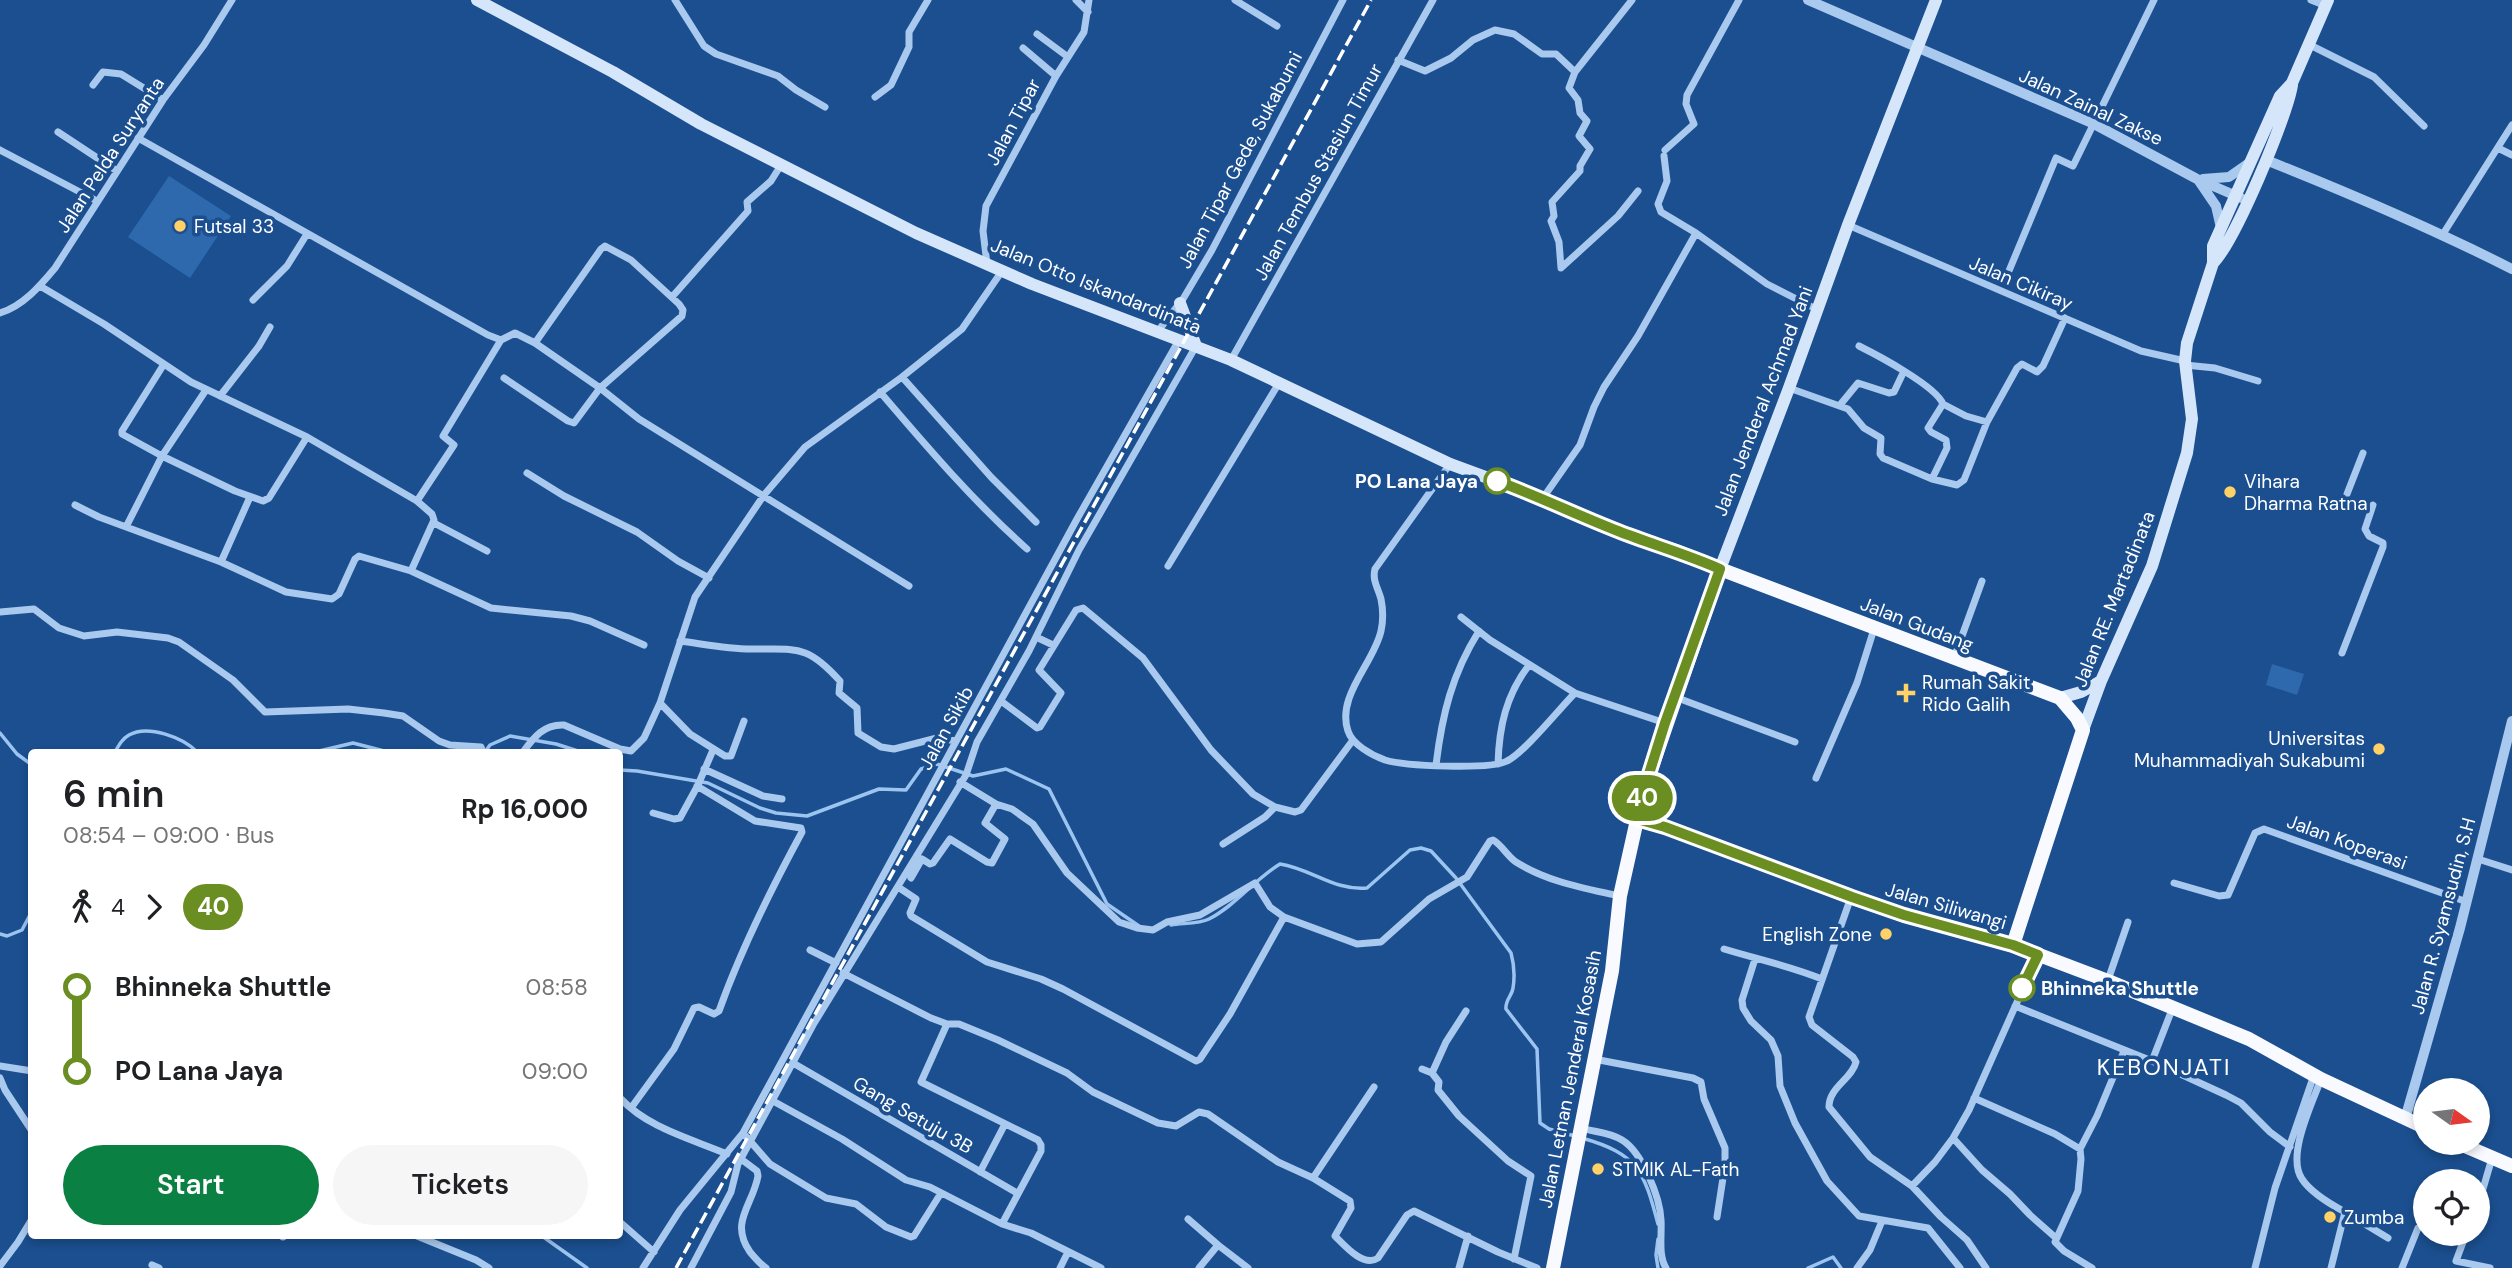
<!DOCTYPE html>
<html lang="en">
<head>
<meta charset="utf-8">
<style>
  :root { --surface:#fff; --page:#f6f6f6; --text:#202124; --muted:#757577; --accent:#0b8043 }
  body { margin:0; font-family:"DM Sans",sans-serif; background:var(--page); color:var(--text); height:100vh; display:flex; flex-direction:column; font-size:26px; white-space:nowrap }
  * { box-sizing:border-box; margin:0 }
  p { font-size:23px; color:var(--muted) }
  .icon { flex:none; width:38px; height:38px; fill:none; stroke:currentColor; stroke-width:2; stroke-linecap:round; stroke-linejoin:round }
  .map { position:relative; flex:1; overflow:hidden }
  .panel { position:absolute; left:28px; top:749px; width:595px; height:490px; display:flex; flex-direction:column; background:var(--surface); border-radius:7px; box-shadow:0 4px 10px #0003 }
  .panel>* { flex:none }
  .badge { padding:0 14px; border-radius:23px; font-size:24px; line-height:46px }
  .needle { width:46px; rotate:104deg }
  .tools { position:absolute; left:2413px; top:1078px; display:grid; gap:14px }
  .tools a { display:grid; place-items:center; width:77px; height:77px; border-radius:50%; background:var(--surface); box-shadow:0 4px 10px #0003; font-size:35px }
  .map>.badge { position:absolute; translate:-50% -50%; box-shadow:0 0 0 4px #fff }
  .legs { display:flex; align-items:center; gap:10px; height:77px; padding:0 35px; font-size:23px }
  .legs p { margin-inline-start:auto }
  .head { display:flex; align-items:center; justify-content:space-between; height:119px; padding:0 35px }
  h1 { font-size:38px; font-weight:600; line-height:52px }
  .action { display:flex; gap:14px; margin-top:auto; padding:14px 35px }
  .action a { flex:1; height:80px; border-radius:42px; background:var(--accent); color:#fff; font-size:28px; font-weight:600; line-height:80px; text-align:center }
  .action a+a { background:var(--page); color:var(--text) }
  ul { padding:0 35px; list-style:none }
  li { display:flex; align-items:center; gap:24px; height:84px; font-size:26px }
  li i { display:grid; place-items:center; width:10px; height:100%; margin:0 9px; background:currentColor }
  li i::after { content:''; width:18px; height:18px; margin:-9px; border:5px solid; border-radius:50%; background:var(--surface) }
  li p { margin-inline-start:auto }
  li:first-child i { background:linear-gradient(#0000 50%,currentColor 0) }
  li:last-child i { background:linear-gradient(currentColor 50%,#0000 0) }
  .map>svg:first-child { display:block }
  .green { fill:#2e69ad }
  .lines { fill:none; stroke-linecap:round; stroke-linejoin:round }
  .stream { stroke:#9cc4f0; stroke-width:3.5 }
  .minor { stroke:#a9c9ee; stroke-width:7 }
  .tertiary { stroke:#a9c9ee; stroke-width:10 }
  .secondary { stroke:#d6e6fa; stroke-width:12 }
  .trunk { stroke:#f8faff; stroke-width:14 }
  .rail { stroke:#fff; stroke-width:3.5; stroke-dasharray:12 5; stroke-linecap:butt }
  .line-1-casing { stroke:#fff; stroke-width:16 }
  .line-1 { stroke:#6b8e23; stroke-width:10 }
  .poi-dot { fill:#ffd166; stroke:#1b4f8f; stroke-width:2.5 }
  .stop-1-dot { fill:#fff; stroke:#6b8e23; stroke-width:3.5 }
  .labels { text-anchor:middle; dominant-baseline:central; stroke-width:7; stroke-linejoin:round; paint-order:stroke }
  .street-label { font-size:19px; fill:#fff; stroke:#1b4f8f }
  .poi-label { font-size:19px; fill:#fff; stroke:#1b4f8f; text-anchor:start }
  .stop-label { font-size:19px; font-weight:bold; fill:#fff; stroke:#1b4f8f; text-anchor:end }
  .quarter-label { font-size:23px; letter-spacing:2px; fill:#fff; stroke:#1b4f8f }
</style>
</head>
<body>
<div class="map">
<svg width="2512" height="1268" viewBox="0 0 2512 1268">
  <rect width="100%" height="100%" fill="#1b4f8f"/>
  <path class="green" d="M169 176 231 216 190 278 128 237Z
    M2272 664 2304 674 2297 695 2266 685Z"/>
  <g class="lines">
    <path class="stream" d="M0 733 17 754 32 765
      M115 752C119 745 122 739 129 735 148 724 184 738 197 752
      M315 752 353 743 388 752
      M485 752 490 745 510 736 556 744 581 752
      M620 770 637 771 708 783 760 808 776 813 807 816 879 789 906 790 921 769 937 764 973 776 1006 769 1049 789 1107 904 1139 926
      M1171 925C1182 923 1199 924 1209 919 1236 905 1255 879 1280 864 1312 869 1334 891 1367 888L1410 850 1421 848 1431 851 1456 878 1511 953C1514 964 1515 976 1513 988 1512 996 1505 1000 1506 1009L1537 1049 1540 1123 1549 1129 1575 1136
      M0 934 7 936 22 930 32 911
      M1582 1138C1638 1154 1644 1171 1658 1224
      M542 1236 587 1268
      M1658 1239 1656 1255 1658 1268
      M1808 1268 1833 1257 1841 1268"/>
    <path class="minor" d="M675 0 704 46 716 54 778 76 796 90 825 107
      M1076 0 1088 12
      M1235 0 1277 26
      M2311 0 2326 6
      M1037 34 1068 57
      M2310 45 2374 77 2424 126
      M1023 48 1056 76
      M1398 60 1425 71 1451 58 1473 40 1495 30 1514 34 1542 54H1556L1575 72 1632 0
      M1575 72 1569 88 1578 100 1580 113 1587 121 1579 136 1590 149 1580 166V171L1552 202 1554 216 1551 221 1559 242 1561 268 1618 216 1638 191
      M93 85 103 72 121 74 163 100
      M875 97 891 85 909 47V32L928 0
      M58 132 117 171
      M138 138 488 335 501 340 515 333 535 343 600 388 639 419 909 586
      M2498 148 2512 155
      M0 150 97 201
      M1665 150 1694 124 1686 104 1687 95 1739 0
      M1664 156 1667 181 1658 204 1661 212 1696 233 1767 284 1818 310
      M1848 225 2141 351 2185 361
      M2443 234 2512 125
      M987 264 983 231 986 206 1056 76 1084 32 1089 0
      M2006 278 2056 158 2073 166 2154 0
      M40 286 104 324 191 382 307 437 417 501 432 514 434 520 411 571
      M672 297 748 211 747 202 771 181 781 165
      M253 300 287 266 307 234
      M0 313C23 306 40 286 55 268L163 100 204 45 232 0
      M1158 331 1183 299 1212 250 1343 0
      M1859 346C1877 355 1936 386 1943 404L1966 416 1987 422
      M1231 360 1433 0
      M164 364 122 431V434L162 456 235 491 263 501 269 498 307 437
      M2185 365 2215 368 2258 381
      M902 377 991 477 1036 522
      M504 378 568 421 574 423 600 388 682 316 683 310 679 304 631 260 605 246 601 249 535 343
      M1789 388 1848 409 1864 428 1881 438 1880 454 1883 458 1932 479 1957 485 1964 480 1987 422 2017 368 2022 364 2037 372 2043 366 2065 318
      M880 392C927 447 973 501 1027 549
      M220 396 259 346 270 327
      M1840 405 1858 383 1889 393 1894 392 1904 371
      M1450 464 1375 569C1372 580 1378 588 1381 599 1383 609 1383 622 1381 631 1374 663 1336 696 1348 731 1352 744 1371 755 1385 760 1404 766 1490 770 1507 761 1524 753 1560 708 1575 693L1665 723
      M527 473 564 496 637 532 678 561 709 578
      M1932 479 1947 448 1946 440 1931 432 1928 428 1943 404
      M2347 494 2363 453
      M1543 498 1580 445 1594 407 1604 387 1638 336 1696 233
      M417 501 454 445 443 436 501 340
      M75 505 99 517 221 562 250 497
      M434 523 487 551
      M126 527 162 456 206 390
      M221 562 286 592 332 599 339 594 355 559 359 556 411 571 491 608 571 616 590 621 644 645
      M1168 566 1279 383
      M0 612 34 609 59 628 84 636 117 632 168 638 179 642 233 680 265 712 348 709 384 713 403 716 439 741 450 745 481 747 483 752
      M1461 617 1490 640 1575 693
      M1036 637 1053 645
      M680 641C703 644 727 649 751 649 796 650 806 643 840 681L839 693 857 708 858 733 881 747 894 749 937 738 956 741
      M2342 653 2383 547V543L2369 536 2365 529 2373 505
      M1954 658 1982 581
      M1675 697 1795 742
      M1001 701 1037 728 1040 727 1061 693 1039 670 1076 610 1083 608 1143 658 1211 750 1253 794 1275 807
      M660 703 690 734 725 756H731L744 721
      M523 752C534 737 544 724 564 725L620 749 631 751 644 738 660 703 695 597 764 495 805 447 902 377 962 329 1002 271
      M1498 764C1499 727 1506 695 1529 665
      M1436 765C1442 715 1452 674 1479 631
      M704 769 763 796 782 799
      M1816 778 1857 683 1874 629
      M960 782 996 804 1012 809 1033 824 1067 873 1119 922 1137 928 1153 930 1167 922 1200 915 1255 883 1270 907 1284 917
      M653 813 674 819 680 818 698 785 713 750
      M1223 844 1265 817 1275 807 1295 812 1301 810 1353 740
      M2478 859 2512 870
      M911 878 922 859 930 864 933 863 950 839 987 862 992 863 1005 839 985 823 996 804
      M2174 883 2219 896 2228 895 2255 833 2264 829 2467 902
      M898 887 916 899 910 913 911 916 987 962 1041 979 1063 989 1196 1061 1200 1059 1230 1014 1284 917 1357 944 1381 942 1429 899 1467 877 1490 841 1493 840C1502 845 1507 856 1516 862 1548 882 1584 888 1619 896
      M1851 897 1809 1017 1812 1025 1853 1057 1856 1062C1852 1079 1829 1087 1829 1107L1870 1157 1912 1186 1941 1217 1967 1240 1986 1268
      M1724 949C1757 959 1790 966 1822 979
      M810 950 836 963
      M1755 959 1742 1000 1743 1008 1751 1021 1771 1040 1778 1056 1780 1086 1795 1123 1827 1181 1859 1216 1928 1228 1960 1268
      M843 973 931 1018 947 1024H959L998 1040 1067 1073 1093 1092 1158 1123 1176 1126 1199 1112 1208 1114 1278 1162 1313 1178 1350 1201 1351 1208 1335 1236C1345 1246 1364 1268 1378 1258L1407 1215 1414 1211 1498 1252 1537 1268
      M2108 980 2128 922
      M2015 1006 2152 1061 2226 1095 2241 1103 2270 1132 2290 1147
      M947 1024 921 1082 1038 1140 1041 1145V1151L1002 1224
      M1594 1059 1693 1078 1701 1082 1704 1099 1725 1148V1165L1717 1217
      M2152 1061 2173 1007
      M793 1063 1017 1193
      M0 1066 32 1071
      M1422 1069 1432 1073 1439 1082 1438 1090 1459 1116 1508 1161 1531 1176 1514 1259
      M1432 1073 1446 1042 1466 1011
      M0 1078 5 1090 32 1131
      M2321 1079C2312 1104 2286 1156 2302 1179 2311 1193 2330 1204 2345 1212L2331 1268
      M620 1098C648 1128 689 1138 727 1154
      M1974 1098 2055 1134 2080 1149
      M773 1101 842 1139 906 1180 930 1187 1002 1224 1031 1233 1101 1268
      M631 1108 674 1049 694 1008 699 1007 714 1014 719 1011C741 949 770 891 802 832L801 828 755 821 697 786
      M1581 1128C1594 1132 1610 1132 1622 1140 1642 1152 1660 1197 1661 1220 1662 1236 1658 1255 1666 1268
      M743 1133 1077 519 1179 340
      M1953 1138 1982 1170 2010 1194 2030 1215 2056 1238
      M741 1159 757 1171 758 1176C753 1205 729 1222 750 1252 755 1258 760 1264 766 1268
      M980 1172 1005 1124
      M1313 1178 1374 1087
      M1912 1186 1935 1162 1953 1138 1969 1110 2038 955
      M2478 1206 2492 1158
      M2345 1212 2388 1238
      M1188 1219 1218 1245 1199 1268
      M620 1222 654 1252
      M2466 1234 2456 1261 2490 1268
      M417 1236 476 1260 489 1268
      M283 1237V1236
      M1218 1245 1248 1268
      M152 1265 159 1268
      M0 1266 18 1242 32 1219
      M643 1268 680 1210 743 1133 770 1164 826 1198 856 1204 886 1227 911 1237 914 1236 941 1193
      M691 1268 731 1192 738 1164 813 1025 966 775 977 742 1029 651 1079 550 1196 346
      M1060 1268 1068 1252
      M1459 1268 1468 1236
      M1857 1268 1870 1250 1882 1221
      M2092 1268 2064 1251 2055 1242 2078 1191 2081 1159 2080 1149 2097 1116 2124 1051
      M2255 1268 2275 1188 2314 1075
      M2402 1268 2418 1228 2426 1225"/>
    <path class="tertiary" d="M1808 0 2094 124 2197 179 2241 198
      M2266 160C2349 193 2431 228 2512 269
      M2203 179 2229 177 2249 163
      M2199 181 2216 206 2221 228
      M2405 1119 2460 928 2512 721"/>
    <path class="secondary" d="M477 0 613 72 701 124 916 233 1032 284 1231 360 1450 464 1543 498 1618 531 1679 551 1720 569 1789 388 1848 225 1936 0
      M2213 263C2235 241 2287 117 2292 85
      M1180 303 1196 346
      M2060 698 2081 692 2101 681
      M2083 730 2101 681 2152 566 2187 453 2192 419 2185 361 2187 343 2213 263V246L2280 96 2292 83 2328 0"/>
    <path class="trunk" d="M1637 819 1665 827 1851 897 1904 915 2013 945 2108 981 2249 1039 2321 1079 2426 1128
      M2458 1143 2512 1166
      M1553 1268 1612 971 1620 896 1643 793 1720 569 2060 698 2077 718 2083 730 2013 945"/>
    <path class="rail" d="M676 1268 1371 0"/>
  </g>
  <g class="lines">
    <g class="line-1-casing">
      <path id="line-1" d="M1497 481C1538 496 1577 515 1618 531 1651 544 1686 554 1720 569L1665 723 1643 793 1637 819 1665 827 1852 897 1904 915 2013 945 2038 955 2022 988"/>
    </g>
    <use href="#line-1" class="line-1"/>
  </g>
  <g class="poi-dot">
    <circle cx="180" cy="226" r="7"/>
    <circle cx="2230" cy="492" r="7"/>
    <path d="M1902.5 682.5h7v7h7v7h-7v7h-7v-7h-7v-7h7z"/>
    <circle cx="2379" cy="749" r="7"/>
    <circle cx="1886" cy="934" r="7"/>
    <circle cx="1598" cy="1169" r="7"/>
    <circle cx="2330" cy="1217" r="7"/>
  </g>
  <g class="stop-1-dot">
    <circle cx="1497" cy="481" r="12"/>
    <circle cx="2022" cy="988" r="12"/>
  </g>
  <g class="labels">
    <g class="street-label">
      <text transform="translate(2091 107) rotate(25)">Jalan Zainal Zakse</text>
      <text transform="translate(1013 122) rotate(-62)">Jalan Tipar</text>
      <text transform="translate(110 155) rotate(-57)">Jalan Pelda Suryanta</text>
      <text transform="translate(1240 160) rotate(-62)">Jalan Tipar Gede, Sukabumi</text>
      <text transform="translate(1318 172) rotate(-61)">Jalan Tembus Stasiun Timur</text>
      <text transform="translate(2021 283) rotate(23)">Jalan Cikiray</text>
      <text transform="translate(1096 286) rotate(22)">Jalan Otto Iskandardinata</text>
      <text transform="translate(1763 401) rotate(-69)">Jalan Jenderal Achmad Yani</text>
      <text transform="translate(2114 599) rotate(-68)">Jalan RE. Martadinata</text>
      <text transform="translate(1917 624) rotate(21)">Jalan Gudang</text>
      <text transform="translate(946 728) rotate(-61)">Jalan Sikib</text>
      <text transform="translate(2347 842) rotate(20)">Jalan Koperasi</text>
      <text transform="translate(1946 906) rotate(16)">Jalan Siliwangi</text>
      <text transform="translate(2443 916) rotate(-75)">Jalan R. Syamsudin, S.H</text>
      <text transform="translate(1570 1079) rotate(-79)">Jalan Letnan Jenderal Kosasih</text>
      <text transform="translate(913 1115) rotate(30)">Gang Setuju 3B</text>
    </g>
    <g class="poi-label">
      <text x="194" y="226">Futsal 33</text>
      <text x="2244" y="481">Vihara<tspan x="2244" dy="22">Dharma Ratna</tspan></text>
      <text x="1922" y="682">Rumah Sakit<tspan x="1922" dy="22">Rido Galih</tspan></text>
      <text x="2365" y="738" text-anchor="end">Universitas<tspan x="2365" dy="22">Muhammadiyah Sukabumi</tspan></text>
      <text x="1872" y="934" text-anchor="end">English Zone</text>
      <text x="1612" y="1169">STMIK AL-Fath</text>
      <text x="2344" y="1217">Zumba</text>
    </g>
    <g class="stop-label">
      <text x="1478" y="481">PO Lana Jaya</text>
      <text x="2041" y="988" text-anchor="start">Bhinneka Shuttle</text>
    </g>
    <g class="quarter-label">
      <text x="2164" y="1067">KEBONJATI</text>
    </g>
  </g>
</svg>
<div class="tools">
<a><svg class="needle" viewBox="-14 -14 28 28"><path d="M0-13l5 13h-10z" fill="#e53935"/><path d="M0 13l5-13h-10z" fill="#757577"/></svg></a>
<a><svg class="icon" aria-label="locate" viewBox="0 0 24 24"><circle cx="12" cy="12" r="6"/><path d="M12 2v4M12 18v4M2 12h4M18 12h4"/></svg></a>
</div>
<b class="badge" style="left:1642px;top:798px;background:#6b8e23;color:#fff">40</b>
<section class="panel">
<div class="head"><div><h1>6 min</h1><p>08:54 – 09:00 · Bus</p></div><b>Rp 16,000</b></div>
<div class="legs"><svg class="icon" aria-label="walk" viewBox="0 0 24 24"><circle cx="13" cy="4" r="2"/><path d="M13 8l-2 6 4 7M11 14l-3 7M7 12l3-4h3l4 4"/></svg>4<svg class="icon" aria-label="forward" viewBox="0 0 24 24"><path d="M9 5l7 7-7 7"/></svg><b class="badge" style="background:#6b8e23;color:#fff">40</b></div>
<ul>
<li><i style="color:#6b8e23"></i><b>Bhinneka Shuttle</b><p>08:58</p></li>
<li><i style="color:#6b8e23"></i><b>PO Lana Jaya</b><p>09:00</p></li>
</ul>
<div class="action"><a>Start</a><a>Tickets</a></div>
</section>
</div>
</body>
</html>
